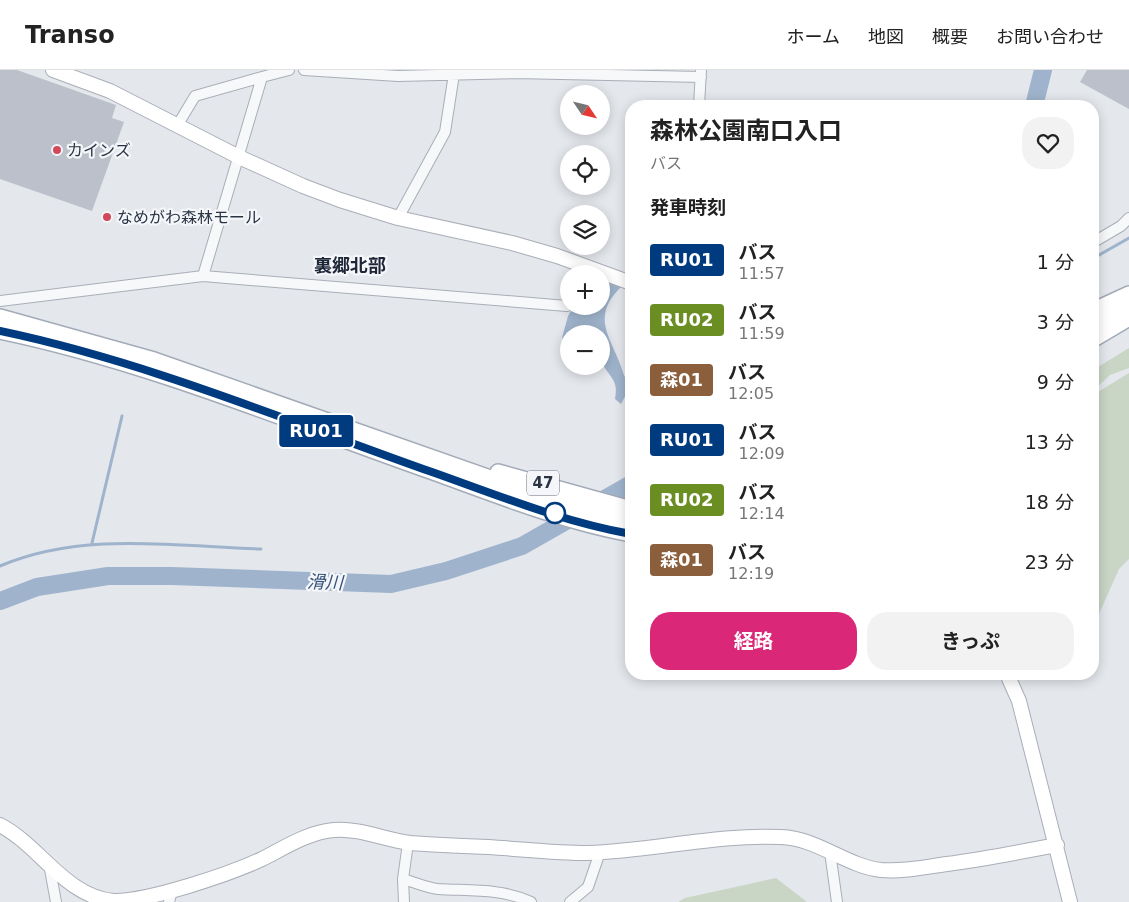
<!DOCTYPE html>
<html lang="ja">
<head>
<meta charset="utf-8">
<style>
  :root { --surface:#fff; --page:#f2f2f2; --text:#222; --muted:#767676; --line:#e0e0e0; --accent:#db2777 }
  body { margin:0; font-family:"DejaVu Sans","Noto Sans JP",sans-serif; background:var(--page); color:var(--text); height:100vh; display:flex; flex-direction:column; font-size:19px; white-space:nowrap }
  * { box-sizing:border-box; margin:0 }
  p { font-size:16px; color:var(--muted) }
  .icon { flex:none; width:28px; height:28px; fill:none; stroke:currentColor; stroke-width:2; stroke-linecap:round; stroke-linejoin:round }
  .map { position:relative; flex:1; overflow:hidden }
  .sheet { position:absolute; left:625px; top:30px; width:474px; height:580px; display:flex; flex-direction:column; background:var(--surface); border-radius:20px; box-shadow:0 2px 12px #0003 }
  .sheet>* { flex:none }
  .badge { padding:0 10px; border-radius:4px; font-size:18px; line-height:32px }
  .needle { width:32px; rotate:125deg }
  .buttons { position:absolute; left:560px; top:15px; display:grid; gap:10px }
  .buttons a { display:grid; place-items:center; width:50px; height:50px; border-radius:50%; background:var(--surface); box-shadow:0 2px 12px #0003; font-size:25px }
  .map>.badge { position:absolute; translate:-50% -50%; box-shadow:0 0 0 2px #fff }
  h2 { padding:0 25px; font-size:19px; line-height:45px }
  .round { display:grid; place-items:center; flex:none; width:52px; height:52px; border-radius:20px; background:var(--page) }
  .summary { display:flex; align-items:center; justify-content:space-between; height:85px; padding:0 25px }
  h1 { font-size:24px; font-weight:700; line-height:38px }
  .action { display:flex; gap:10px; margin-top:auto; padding:10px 25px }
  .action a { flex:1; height:58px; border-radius:20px; background:var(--accent); color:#fff; font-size:20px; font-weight:700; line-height:58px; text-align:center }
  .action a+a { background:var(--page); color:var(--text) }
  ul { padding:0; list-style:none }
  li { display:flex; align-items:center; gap:15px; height:60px; padding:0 25px }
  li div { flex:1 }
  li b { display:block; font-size:19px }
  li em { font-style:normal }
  li .badge { min-width:55px; font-weight:700; text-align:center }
  header { display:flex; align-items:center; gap:30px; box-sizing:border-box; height:70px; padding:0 25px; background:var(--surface); border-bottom:1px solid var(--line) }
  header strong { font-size:24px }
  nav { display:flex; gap:28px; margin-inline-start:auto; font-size:18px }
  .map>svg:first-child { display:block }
  .green { fill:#c9d6c5 }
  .water { fill:#9fb4cc }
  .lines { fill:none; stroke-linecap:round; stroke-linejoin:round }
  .stream { stroke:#9fb4cc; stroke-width:3 }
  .river { stroke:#9fb4cc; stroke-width:18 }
  .building { fill:#bbc0ca }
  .street-casing { stroke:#a9aeb7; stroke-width:12 }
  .secondary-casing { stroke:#a9aeb7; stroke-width:16 }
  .primary-casing { stroke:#a3abb8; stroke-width:18 }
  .street { stroke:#f7f8fa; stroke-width:10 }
  .secondary { stroke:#fff; stroke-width:14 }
  .primary { stroke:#fff; stroke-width:15 }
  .line-casing { stroke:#fff; stroke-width:11 }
  .line { stroke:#003b80; stroke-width:8 }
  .poi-dot { fill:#d1495b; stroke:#f4f6f9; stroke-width:2 }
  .stop-dot { fill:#fff; stroke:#003b80; stroke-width:2.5 }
  .labels { text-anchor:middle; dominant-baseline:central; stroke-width:4.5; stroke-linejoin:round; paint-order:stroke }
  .shield { fill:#f4f6f9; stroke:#676e7b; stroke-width:1 }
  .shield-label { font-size:15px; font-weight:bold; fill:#2b3445 }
  .poi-label { font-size:16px; fill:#2b3445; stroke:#f4f6f9; text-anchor:start }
  .neighbourhood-label { font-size:18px; font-weight:bold; fill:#1d2536; stroke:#f4f6f9 }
  .water-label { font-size:18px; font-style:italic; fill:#34527a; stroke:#f4f6f9 }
</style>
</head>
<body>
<header>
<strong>Transo</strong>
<nav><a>ホーム</a><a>地図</a><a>概要</a><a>お問い合わせ</a></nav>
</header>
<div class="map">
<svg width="1129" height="832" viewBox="0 0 1129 832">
  <rect width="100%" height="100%" fill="#e4e7ec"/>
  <path class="green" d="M1129 278V298L1110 305 1093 321V300Z
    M1129 303V489L1119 499 1094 555H1092L1093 325Z
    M776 808 807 832H678L685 828Z"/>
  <path class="water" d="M601 209 621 217C588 249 614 270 624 305 626 309 628 315 628 320 627 324 623 330 621 334L615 329C620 307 605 306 601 288 599 281 601 271 601 264H596L594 259 583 264H569V273L562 268 568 246 574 236H601Z"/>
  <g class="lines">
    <path class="stream" d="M1092 189 1129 168
      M92 473 122 346
      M0 496C82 461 174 476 261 479"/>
    <path class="river" d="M1034 36 1043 0
      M0 531 37 517 108 506H172L391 514 446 501 522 476 631 414"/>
  </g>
  <path class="building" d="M0 0H17L116 35 112 48 124 52 92 141 0 109Z
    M1087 0H1129V39L1080 12Z"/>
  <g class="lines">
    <g class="street-casing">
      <path id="street" d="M304 0 398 6 515 3 701 7
        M262 7 289 0
        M699 36 701 0
        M177 56 195 26 262 7 203 206
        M398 148 445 62 454 4
        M1092 173 1121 156 1129 148
        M0 231 203 206 567 236 569 235
        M408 773 403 809C414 812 427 818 438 819 469 821 501 818 531 832
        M830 782 837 832
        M49 794 56 832
        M403 809 404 832
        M169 832 172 821
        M570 832 588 817 600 782"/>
    </g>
    <g class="secondary-casing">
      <path id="secondary" d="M53 0 110 21 239 87 303 116 340 130 398 148 512 173 557 186 631 213
        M1007 604 1019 631 1070 832
        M0 755C40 776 65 826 113 831 147 832 230 804 262 789 284 778 308 762 334 760 360 758 385 770 410 773 436 775 462 776 488 777 521 779 555 783 588 783 652 781 717 764 781 767 817 768 846 796 881 800 903 802 926 797 947 794 984 789 1020 782 1057 775"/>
    </g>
    <g class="primary-casing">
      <path id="primary" d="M1092 241 1129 224
        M0 247 154 290 550 429 631 451
        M1092 254 1129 238
        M0 261C149 292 293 353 436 403 499 426 565 452 631 464
        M1092 270 1129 248
        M498 402 631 439"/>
    </g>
    <use href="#street" class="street"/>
    <use href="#secondary" class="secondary"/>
    <use href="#primary" class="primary"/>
  </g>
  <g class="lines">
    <g class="line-casing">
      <path id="line" d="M0 261C148 292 290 352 432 402 497 425 563 452 631 464"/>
    </g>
    <use href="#line" class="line"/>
  </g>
  <g class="poi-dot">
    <circle cx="57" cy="80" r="5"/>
    <circle cx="107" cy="147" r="5"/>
  </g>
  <circle class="stop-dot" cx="555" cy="443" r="10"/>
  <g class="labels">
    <rect class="shield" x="527" y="400.5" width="32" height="25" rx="4"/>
    <g class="shield-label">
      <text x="543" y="413">47</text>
    </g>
    <g class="poi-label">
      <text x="67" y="80">カインズ</text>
      <text x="117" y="147">なめがわ森林モール</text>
    </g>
    <g class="neighbourhood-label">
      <text x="350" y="195">裏郷北部</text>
    </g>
    <g class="water-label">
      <text transform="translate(325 512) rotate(2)">滑川</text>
    </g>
  </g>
</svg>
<div class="buttons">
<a><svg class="needle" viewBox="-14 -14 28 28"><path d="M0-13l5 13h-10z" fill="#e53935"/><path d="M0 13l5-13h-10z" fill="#767676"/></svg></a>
<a><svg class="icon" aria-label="locate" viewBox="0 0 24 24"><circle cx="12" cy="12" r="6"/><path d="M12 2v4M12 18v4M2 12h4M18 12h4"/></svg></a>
<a><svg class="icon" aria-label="layers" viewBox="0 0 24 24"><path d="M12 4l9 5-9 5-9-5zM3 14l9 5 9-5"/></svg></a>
<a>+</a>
<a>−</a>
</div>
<b class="badge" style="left:316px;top:361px;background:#003b80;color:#fff">RU01</b>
<section class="sheet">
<div class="summary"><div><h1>森林公園南口入口</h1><p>バス</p></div><a class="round"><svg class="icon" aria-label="heart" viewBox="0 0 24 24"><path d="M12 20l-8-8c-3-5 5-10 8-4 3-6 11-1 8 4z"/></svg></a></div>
<h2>発車時刻</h2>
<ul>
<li><span class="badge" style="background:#003b80;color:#fff">RU01</span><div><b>バス</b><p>11:57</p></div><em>1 分</em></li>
<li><span class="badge" style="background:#6b8e23;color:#fff">RU02</span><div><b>バス</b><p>11:59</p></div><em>3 分</em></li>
<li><span class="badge" style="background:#8b5e3c;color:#fff">森01</span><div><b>バス</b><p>12:05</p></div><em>9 分</em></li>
<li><span class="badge" style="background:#003b80;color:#fff">RU01</span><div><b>バス</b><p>12:09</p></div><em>13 分</em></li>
<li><span class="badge" style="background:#6b8e23;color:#fff">RU02</span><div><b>バス</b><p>12:14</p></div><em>18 分</em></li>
<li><span class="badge" style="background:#8b5e3c;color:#fff">森01</span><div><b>バス</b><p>12:19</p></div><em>23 分</em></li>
</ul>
<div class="action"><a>経路</a><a>きっぷ</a></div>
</section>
</div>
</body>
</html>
